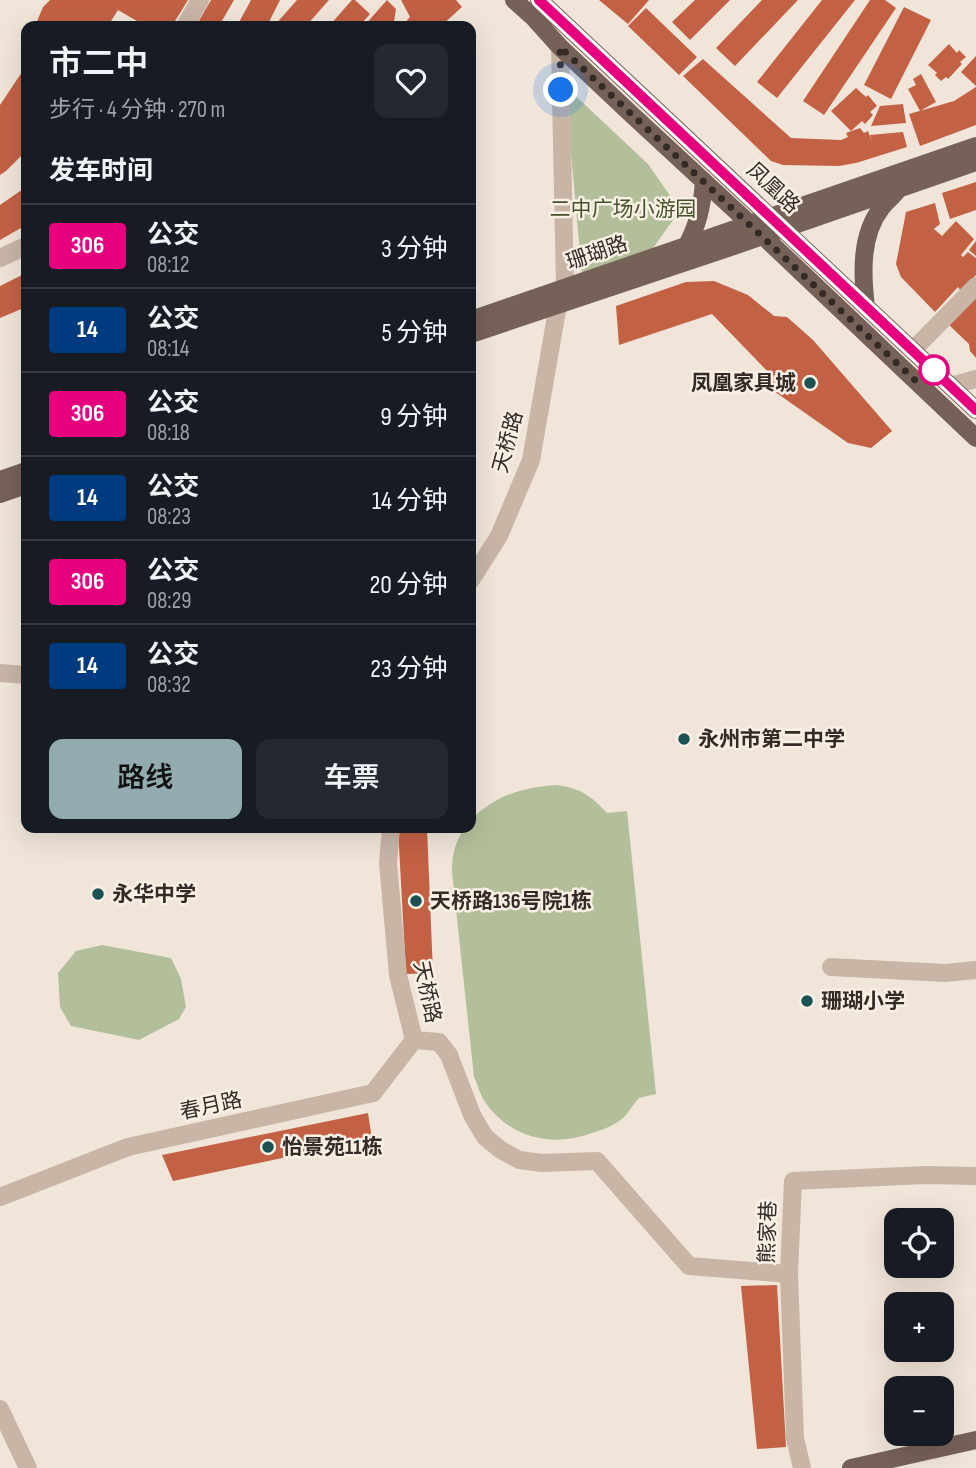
<!DOCTYPE html>
<html lang="zh">
<head>
<meta charset="utf-8">
<style>
  :root { --surface:#171b24; --page:#242831; --text:#f1f3f6; --muted:#9ea1a6; --line:#363941; --accent:#92abae }
  body { margin:0; font-family:"Sofia Sans Condensed","Noto Sans SC",sans-serif; background:var(--page); color:var(--text); height:100vh; display:flex; flex-direction:column; font-size:26px; white-space:nowrap }
  * { box-sizing:border-box; margin:0 }
  p { font-size:23px; color:var(--muted) }
  .icon { flex:none; width:38px; height:38px; fill:none; stroke:currentColor; stroke-width:2; stroke-linecap:round; stroke-linejoin:round }
  .map { position:relative; flex:1; overflow:hidden }
  .panel { position:absolute; left:21px; top:21px; width:455px; height:812px; display:flex; flex-direction:column; background:var(--surface); border-radius:14px; box-shadow:0 7px 28px #0002 }
  .panel>* { flex:none }
  .badge { padding:0 14px; border-radius:5px; font-size:24px; line-height:46px }
  .fabs { position:absolute; left:884px; top:1208px; display:grid; gap:14px }
  .fabs a { display:grid; place-items:center; width:70px; height:70px; border-radius:14px; background:var(--surface); box-shadow:0 7px 28px #0002; font-size:35px }
  .you { position:absolute; width:35px; height:35px; margin:-18px; border:5px solid #fff; border-radius:50%; background:#1a73e8; box-shadow:0 0 0 10px #1a73e833 }
  .map>.badge { position:absolute; translate:-50% -50%; box-shadow:0 0 0 4px #fff }
  h2 { padding:0 28px; font-size:26px; line-height:63px }
  .round { display:grid; place-items:center; flex:none; width:74px; height:74px; border-radius:14px; background:var(--page) }
  .summary { display:flex; align-items:center; justify-content:space-between; height:119px; padding:0 28px }
  h1 { font-size:33px; font-weight:600; line-height:52px }
  .primary-button { display:flex; gap:14px; margin-top:auto; padding:14px 28px }
  .primary-button a { flex:1; height:80px; border-radius:14px; background:var(--accent); color:#111; font-size:28px; font-weight:600; line-height:80px; text-align:center }
  .primary-button a+a { background:var(--page); color:var(--text) }
  ul { padding:0; list-style:none }
  li { display:flex; align-items:center; gap:21px; height:84px; padding:0 28px; border-top:2px solid var(--line) }
  li div { flex:1 }
  li b { display:block; font-size:26px }
  li em { font-style:normal }
  li .badge { min-width:77px; font-weight:700; text-align:center }
  .map>svg:first-child { display:block }
  .green { fill:#b3bf9a }
  .building { fill:#c36145 }
  .lines { fill:none; stroke-linecap:round; stroke-linejoin:round }
  .minor { stroke:#c8b5a6; stroke-width:18 }
  .major { stroke:#766158; stroke-width:18 }
  .line-casing { stroke:#fff; stroke-width:16 }
  .line { stroke:#e6007e; stroke-width:10 }
  .walk { stroke:#342b27; stroke-width:7; stroke-dasharray:0 12.6 }
  .stop-dot { fill:#fff; stroke:#e6007e; stroke-width:3.5 }
  .poi-dot { fill:#1d5255; stroke:#f9efe5; stroke-width:2.5 }
  .labels { text-anchor:middle; dominant-baseline:central; stroke-width:5; stroke-linejoin:round; paint-order:stroke }
  .street-label { font-size:21px; fill:#342b27; stroke:#f9efe5 }
  .park-label { font-size:21px; fill:#44522b; stroke:#f9efe5 }
  .poi-label { font-size:21px; font-weight:bold; fill:#342b27; stroke:#f9efe5; text-anchor:start }
</style>
</head>
<body>
<div class="map">
<svg width="976" height="1468" viewBox="0 0 976 1468">
  <rect width="100%" height="100%" fill="#f1e5d9"/>
  <path class="green" d="M565 86 648 164 680 210 651 251 582 275Z
    M557 785C582 789 590 795 607 813L627 811 656 1094 639 1098C634 1103 630 1110 626 1115 617 1125 604 1129 592 1133 552 1148 510 1138 485 1102 480 1095 478 1085 474 1077L452 872C452 855 455 841 465 828H471C471 818 475 815 482 810 505 792 529 787 557 785Z
    M102 945 171 958 181 979 186 1007 179 1019 139 1040 71 1026 60 1007 58 973 76 951Z"/>
  <path class="building" d="M50 0H188L172 26H134L137 21 118 10 108 26H35L43 7Z
    M211 0H234L219 26H196Z
    M251 0H280L267 26H237Z
    M297 0H329L306 26H274Z
    M352 0H355L370 14 359 26H329Z
    M387 0 396 9 394 22 390 26H364Z
    M401 0H456L462 7 441 26H402L410 17Z
    M599 0H649L628 24Z
    M695 0H730L690 40 672 22Z
    M762 0H798L735 66 716 48Z
    M822 0H855L777 98 757 82Z
    M870 0H885L896 8 824 115 803 101Z
    M904 7 931 20 891 99 864 85Z
    M646 8 697 57 679 75 628 26Z
    M949 44 957 53 959 50 966 57 960 62 962 64 948 79 946 77 941 81 935 75 937 73 928 65Z
    M976 56V86L961 72Z
    M26 59V151L6 171 0 175V105L22 72Z
    M703 59 791 138 841 140 848 137 846 133 860 128 864 133 868 131 872 142 870 135 903 132 907 147 856 163 839 166 783 165 771 161 683 76Z
    M921 74 936 102 920 111 908 89 916 85 913 79Z
    M976 87V125L920 146 909 114 954 101Z
    M856 88 866 97 868 95 877 106 870 112 873 115 865 124 862 121 851 131 831 111Z
    M903 104 906 123 871 126 880 106Z
    M976 182V210L950 219 942 193Z
    M26 187V225L0 240V205Z
    M935 203 940 224 930 232 934 229 942 236 956 221 974 239 961 255 963 257 968 252 976 258V275L961 291 958 287 935 312 901 277 896 264 906 212Z
    M976 241V256L969 250Z
    M26 273V307L0 318V286Z
    M714 281 748 295 774 316 787 317 813 340 892 431 871 448 848 443 768 387 773 379 770 374 712 314 619 345 616 306 686 282Z
    M976 298V358L970 351 969 344 947 323Z
    M398 828H427L433 973 406 974Z
    M368 1113 372 1139 173 1181 162 1155Z
    M777 1285 786 1447 757 1449 741 1286Z"/>
  <g class="lines">
    <path class="minor" d="M185 26 200 0
      M560 47 565 288
      M0 258 26 246
      M913 350 976 286
      M951 386 976 379
      M471 580 499 536 531 460 558 305
      M0 673 26 675
      M391 828 388 863 398 975 414 1040
      M831 967 945 973 976 970
      M414 1040 439 1042 449 1055 472 1115 485 1137 501 1150 519 1160 542 1163 597 1161 689 1266 789 1274
      M0 1197 128 1147 373 1093 414 1040
      M0 1409 28 1468
      M802 1468 795 1438 789 1274 793 1181 925 1175 976 1176"/>
    <path class="major" d="M514 0 533 17 560 47 630 113 763 236 976 438
      M539 0 976 410
      M686 247C698 225 702 206 704 182
      M866 307C862 274 860 235 882 207 886 202 892 197 897 191
      M471 320 976 146
      M471 334 728 248 976 162
      M0 480 26 471
      M0 494 26 485
      M851 1468 976 1440"/>
  </g>
  <g class="lines">
    <g class="line-casing">
      <path id="line" d="M539 0 976 410"/>
    </g>
    <use href="#line" class="line"/>
    <path class="walk" d="M561 90 560 47 916 381 934 370"/>
  </g>
  <circle class="stop-dot" cx="934" cy="370" r="14"/>
  <g class="poi-dot">
    <circle cx="810" cy="383" r="7"/>
    <circle cx="684" cy="739" r="7"/>
    <circle cx="98" cy="894" r="7"/>
    <circle cx="416" cy="901" r="7"/>
    <circle cx="807" cy="1001" r="7"/>
    <circle cx="268" cy="1147" r="7"/>
  </g>
  <g class="labels">
    <g class="street-label">
      <text transform="translate(773 188) rotate(43)">凤凰路</text>
      <text transform="translate(597 253) rotate(-19)">珊瑚路</text>
      <text transform="translate(508 442) rotate(-75)">天桥路</text>
      <text transform="translate(427 992) rotate(78)">天桥路</text>
      <text transform="translate(211 1106) rotate(-12)">春月路</text>
      <text transform="translate(768 1232) rotate(-88)">熊家巷</text>
    </g>
    <g class="park-label">
      <text x="623" y="209">二中广场小游园</text>
    </g>
    <g class="poi-label">
      <text x="796" y="383" text-anchor="end">凤凰家具城</text>
      <text x="698" y="739">永州市第二中学</text>
      <text x="112" y="894">永华中学</text>
      <text x="430" y="901">天桥路136号院1栋</text>
      <text x="821" y="1001">珊瑚小学</text>
      <text x="282" y="1147">怡景苑11栋</text>
    </g>
  </g>
</svg>
<div class="fabs">
<a><svg class="icon" aria-label="locate" viewBox="0 0 24 24"><circle cx="12" cy="12" r="6"/><path d="M12 2v4M12 18v4M2 12h4M18 12h4"/></svg></a>
<a>+</a>
<a>−</a>
</div>
<div class="you" style="left:561px;top:90px"></div>
<section class="panel">
<div class="summary"><div><h1>市二中</h1><p>步行 · 4 分钟 · 270 m</p></div><a class="round"><svg class="icon" aria-label="heart" viewBox="0 0 24 24"><path d="M12 20l-8-8c-3-5 5-10 8-4 3-6 11-1 8 4z"/></svg></a></div>
<h2>发车时间</h2>
<ul>
<li><span class="badge" style="background:#e6007e;color:#fff">306</span><div><b>公交</b><p>08:12</p></div><em>3 分钟</em></li>
<li><span class="badge" style="background:#003b80;color:#fff">14</span><div><b>公交</b><p>08:14</p></div><em>5 分钟</em></li>
<li><span class="badge" style="background:#e6007e;color:#fff">306</span><div><b>公交</b><p>08:18</p></div><em>9 分钟</em></li>
<li><span class="badge" style="background:#003b80;color:#fff">14</span><div><b>公交</b><p>08:23</p></div><em>14 分钟</em></li>
<li><span class="badge" style="background:#e6007e;color:#fff">306</span><div><b>公交</b><p>08:29</p></div><em>20 分钟</em></li>
<li><span class="badge" style="background:#003b80;color:#fff">14</span><div><b>公交</b><p>08:32</p></div><em>23 分钟</em></li>
</ul>
<div class="primary-button"><a>路线</a><a>车票</a></div>
</section>
</div>
</body>
</html>
